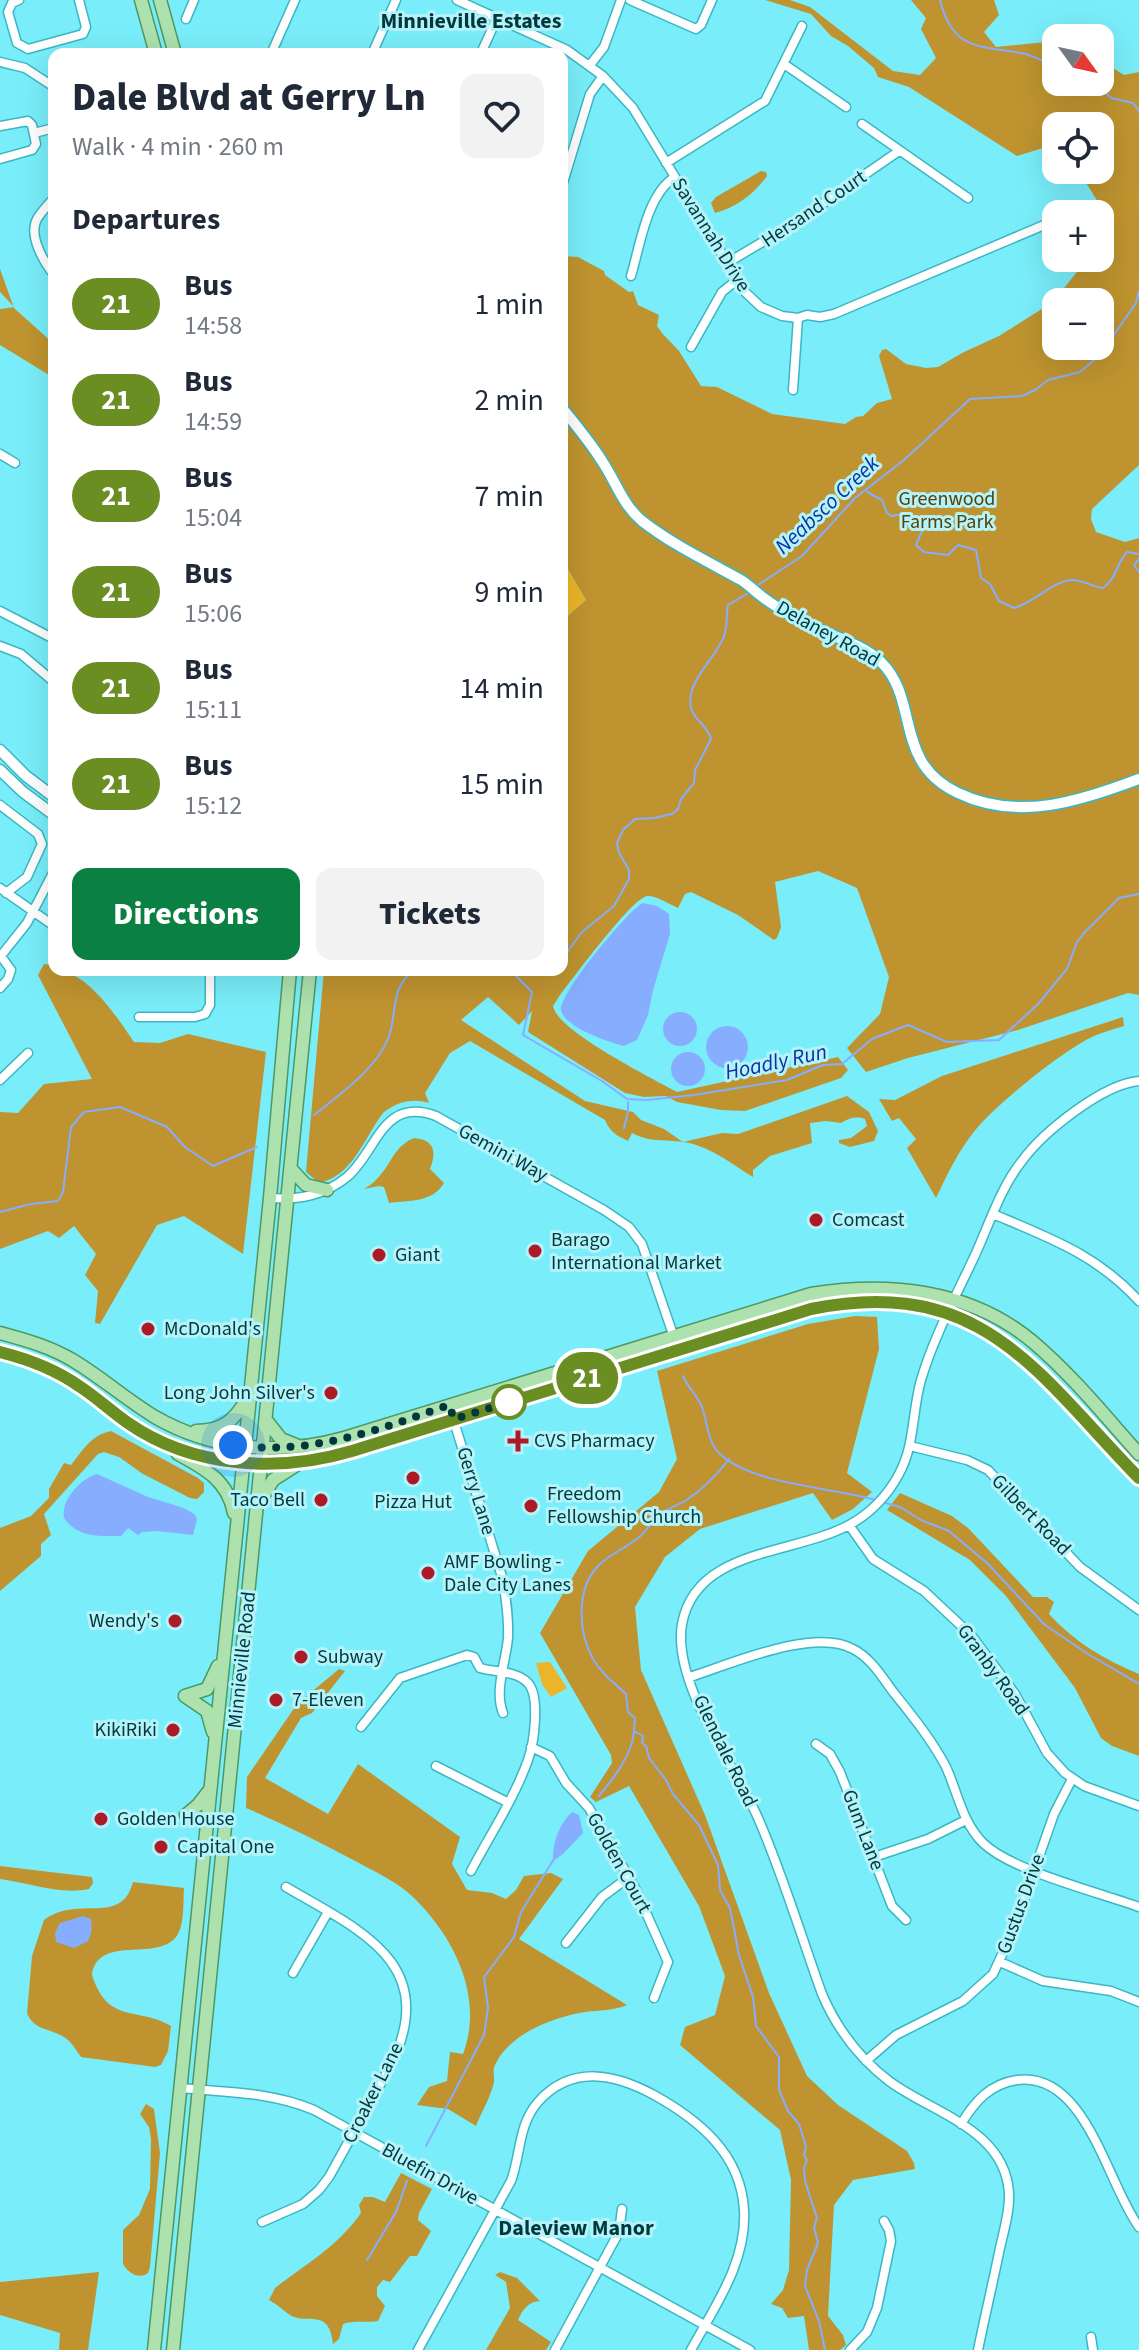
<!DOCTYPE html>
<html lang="en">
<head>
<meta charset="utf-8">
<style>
  :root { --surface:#fff; --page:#f2f2f3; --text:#1f2937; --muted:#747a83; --accent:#0b8043 }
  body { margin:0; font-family:"Source Sans 3",sans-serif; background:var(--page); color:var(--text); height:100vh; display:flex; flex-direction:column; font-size:30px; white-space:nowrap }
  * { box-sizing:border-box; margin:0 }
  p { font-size:26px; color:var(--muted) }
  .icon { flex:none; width:44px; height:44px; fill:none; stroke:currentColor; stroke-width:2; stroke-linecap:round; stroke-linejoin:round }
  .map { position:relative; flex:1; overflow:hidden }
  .panel { position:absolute; left:48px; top:48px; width:520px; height:928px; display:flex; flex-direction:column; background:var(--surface); border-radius:16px; box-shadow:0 8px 32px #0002 }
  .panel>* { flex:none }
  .badge { padding:0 16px; border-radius:26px; font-size:28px; line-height:52px }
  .needle { width:52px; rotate:123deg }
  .buttons { position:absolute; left:1042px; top:24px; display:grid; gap:16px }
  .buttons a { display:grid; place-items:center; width:72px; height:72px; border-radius:16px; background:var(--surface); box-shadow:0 8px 32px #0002; font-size:40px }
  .you { position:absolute; width:40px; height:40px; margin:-20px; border:6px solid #fff; border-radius:50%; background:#1a73e8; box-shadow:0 0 0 12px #1a73e833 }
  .map>.badge { position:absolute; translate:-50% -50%; box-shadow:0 0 0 4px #fff }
  h2 { padding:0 24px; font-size:30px; line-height:72px }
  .round { display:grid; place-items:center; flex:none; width:84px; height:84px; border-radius:16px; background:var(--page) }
  .overview { display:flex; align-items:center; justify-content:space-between; height:136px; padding:0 24px }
  h1 { font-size:38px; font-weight:800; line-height:60px }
  .cta { display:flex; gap:16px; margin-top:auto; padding:16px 24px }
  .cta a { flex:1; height:92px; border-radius:16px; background:var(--accent); color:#fff; font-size:32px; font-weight:800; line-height:92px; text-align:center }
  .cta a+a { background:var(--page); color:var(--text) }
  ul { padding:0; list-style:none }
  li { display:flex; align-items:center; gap:24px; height:96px; padding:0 24px }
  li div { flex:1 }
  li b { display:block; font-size:30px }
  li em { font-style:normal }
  li .badge { min-width:88px; font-weight:700; text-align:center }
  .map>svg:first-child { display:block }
  .green { fill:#ecb428 }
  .forest { fill:#bf9430; fill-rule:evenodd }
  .water { fill:#87adfe }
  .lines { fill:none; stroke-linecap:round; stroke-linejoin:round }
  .stream { stroke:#87adfe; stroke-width:2 }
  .minor-casing { stroke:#3ab7c3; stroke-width:11 }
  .tertiary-casing { stroke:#3ab7c3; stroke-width:13 }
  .primary-casing { stroke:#4d9963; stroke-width:15 }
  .minor { stroke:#fff; stroke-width:8 }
  .tertiary { stroke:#fff; stroke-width:10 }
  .primary { stroke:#ade1ae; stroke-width:12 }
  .line-casing { stroke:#fff; stroke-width:18 }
  .line { stroke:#6b8e23; stroke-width:12 }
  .walk { stroke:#00383d; stroke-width:8; stroke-dasharray:0 14.4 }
  .poi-dot { fill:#ad1924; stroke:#b4f3fa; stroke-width:3 }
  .stop-dot { fill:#fff; stroke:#6b8e23; stroke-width:4 }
  .labels { text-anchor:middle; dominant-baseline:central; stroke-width:6; stroke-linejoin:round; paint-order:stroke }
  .street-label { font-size:20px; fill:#00383d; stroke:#b4f3fa }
  .park-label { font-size:20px; fill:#574009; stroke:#b4f3fa }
  .poi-label { font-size:20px; fill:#00383d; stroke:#b4f3fa; text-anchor:start }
  .neighbourhood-label { font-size:22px; font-weight:bold; fill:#00383d; stroke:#b4f3fa }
  .water-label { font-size:22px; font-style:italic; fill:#0c31a2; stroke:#b4f3fa }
</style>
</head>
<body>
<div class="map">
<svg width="1139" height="2350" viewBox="0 0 1139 2350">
  <rect width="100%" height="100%" fill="#79eefa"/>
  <path class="green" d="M562 559 586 600 562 621Z
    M550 1662 567 1688 551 1697 542 1684 536 1663Z"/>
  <path class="forest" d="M765 0H790L810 7 893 71 920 75 936 58 921 29 926 18 911 0H994L999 15 984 32 996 47 1056 41V82H1100V60L1124 75 1139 72V465L1092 509 1091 519 1096 532 1125 542 1139 538V995L1128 993 1018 1030 908 1058 866 1072 847 1048 880 1014 889 977 857 888 818 871 775 882 781 927 777 938 774 940 738 915 691 892 685 894 678 908C669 904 657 896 648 896 634 895 572 980 560 995L553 1006C557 1031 652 1078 677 1092L838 1057 848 1070 841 1078 745 1111 721 1110 677 1102 666 1096 644 1097 625 1093 528 1032 532 1011 519 1025 488 997 461 1020 585 1101 633 1112 641 1120 664 1129 683 1142 722 1133 738 1134 847 1096 869 1112 878 1131 874 1141 850 1147 839 1143V1140L851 1138 867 1126 865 1119C856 1116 849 1118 841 1123L826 1121 810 1123 812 1143 770 1156 753 1170V1177C732 1164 708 1145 683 1142 663 1139 652 1143 632 1133L628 1141C616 1135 610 1132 605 1120L470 1041 450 1053 425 1093 429 1103C412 1098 397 1102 383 1113 364 1138 353 1176 319 1183L306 1172 324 970H562V621L586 600 562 559V256L578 257 604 271 605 275 629 292 633 291 638 305 659 315 657 326 662 333 679 351 701 386 717 387 772 414 845 424 856 417 863 416 877 403 892 399 879 356 882 350 886 349 906 364 926 368 938 367 964 352 999 336 1053 302 1088 258H1100V243L1113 226 1078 170H1100V126H1056V144L1017 156 909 87 878 77 874 68 848 46 831 36 811 14ZM1056 302H1100V346H1056Z
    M761 171 766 172 767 176C755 193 736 208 715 213L711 203 716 197Z
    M0 269 14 308 54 344V378L0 345V309L14 307 0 292Z
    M44 964 54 965V970C87 970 117 1017 134 1042L160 1043 188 1034 266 1052 243 1254 184 1216 157 1225 100 1324 95 1323 98 1291 85 1275 96 1254 74 1226 59 1238 48 1231 0 1249V1112L18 1113 44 1084 92 1079 38 975Z
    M1123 1017 1124 1026C1114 1029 1103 1032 1094 1036 1065 1049 992 1107 973 1133 958 1152 947 1175 936 1198L907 1148 916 1139 899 1118 892 1121 879 1099 895 1100 942 1076Z
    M414 1138C436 1140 436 1153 430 1169L444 1183C432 1203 410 1200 389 1203L384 1187 379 1186 364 1189C391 1174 389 1148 414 1138Z
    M855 1316 877 1317 879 1349 847 1473 872 1492 853 1509 832 1520 813 1493 700 1529 665 1557 635 1607 641 1670 705 1815 769 1993 807 2076 838 2105 907 2151 914 2163 915 2169 853 2180 834 2205 828 2316 843 2335 846 2345 840 2350H809L804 2316 788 2318 782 2308 771 2304 783 2290 789 2270 791 2180 780 2130 680 2045 685 2027 715 2015 725 1976 699 1906 629 1786 596 1802 590 1797 612 1763 611 1755 540 1633 588 1551 659 1492 677 1459 657 1371 808 1324Z
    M111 1431 198 1478 204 1483V1492L197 1499 190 1498 143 1474 119 1457 104 1452 98 1454 44 1514 51 1535 41 1544V1556L0 1591V1528L31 1516 49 1498V1489L64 1463 71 1465C83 1450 91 1435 111 1431Z
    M900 1493 952 1516 968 1528 1033 1597H1047L1054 1602 1049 1614C1073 1641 1105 1660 1139 1674V1756L1112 1746 1101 1738 1075 1688 1006 1596 970 1560 887 1510Z
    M339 1669 345 1671 312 1713 301 1718 265 1778 328 1814 358 1764 460 1837 452 1864 467 1890 492 1893 506 1899 516 1890 524 1876 551 1873 563 1879 519 1939 627 2005C613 2011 600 2010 585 2012 554 2017 511 2033 496 2063 491 2071 496 2078 493 2086 489 2100 481 2113 476 2126L448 2109 417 2105 429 2087 447 2081 450 2052 463 2054C484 1998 455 1938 414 1898 398 1882 377 1873 357 1862 320 1842 284 1824 246 1808L247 1777 297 1704Z
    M0 1866 92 1877 93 1883 89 1889C59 1895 30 1883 0 1879Z
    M133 1882 184 1888C183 1901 185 1926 176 1937 156 1962 98 1934 92 1975 108 2025 137 2006 171 2026L168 2051 161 2065 155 2067 81 2057C76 2050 72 2042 64 2037 50 2028 34 2031 27 2013L32 1956 44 1920C79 1894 121 1927 133 1882Z
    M146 2104 154 2109 160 2153 150 2267 148 2273C139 2280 128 2273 123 2264V2230L139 2215 150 2189 151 2139 149 2127 140 2114Z
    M401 2173 432 2189 419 2213 418 2220 431 2231 417 2256H410L390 2282 383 2280 377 2287V2296L385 2306 378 2321C366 2323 353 2320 343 2324L339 2339 333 2344C329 2306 307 2326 290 2315 283 2310 278 2305 269 2300L275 2288C306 2264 338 2246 361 2213L359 2205 364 2197H373L385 2202Z
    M99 2272 88 2350H59L60 2333 0 2315V2282Z
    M500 2272 517 2278 540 2301C528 2301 522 2311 518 2320L551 2342 546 2350H486L510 2308 506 2282 495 2275Z"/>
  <path class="water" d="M643 903 657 906 669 914 670 934 653 990 648 1015 637 1040 624 1046C608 1042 564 1027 561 1010 559 994 628 910 643 903Z
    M663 1029a17 17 0 1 1 34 0a17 17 0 1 1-34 0Z
    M706 1047a21 21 0 1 1 42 0a21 21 0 1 1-42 0Z
    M671 1069a17 17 0 1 1 34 0a17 17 0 1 1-34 0Z
    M97 1474 148 1497 184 1508 194 1514 197 1519 193 1535 157 1531 142 1532 138 1535 128 1528 121 1536C99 1536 78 1538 64 1518 61 1500 80 1479 97 1474Z
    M572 1812 579 1815 583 1833 563 1854 553 1861C552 1844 559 1824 572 1812Z
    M83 1916 91 1919C92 1927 92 1933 88 1941L74 1948 56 1942 55 1933 60 1923Z"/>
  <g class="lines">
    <path class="stream" d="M940 0C952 50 979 46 1021 53 1033 55 1045 62 1056 67
      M1095 82 1111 98 1133 103 1139 111
      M867 492 882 500 887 513 891 516 905 514 916 520 922 531 916 545 924 552 948 555 958 545 976 550 981 578 990 584 999 601 1014 608C1034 603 1052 581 1072 580 1084 580 1092 587 1103 588 1117 578 1116 564 1127 552L1139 554
      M1139 559 1134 565 1139 572
      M755 587 802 556 855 498 904 460 970 399 1022 396 1035 390 1048 380 1080 372 1100 355 1136 303 1139 291
      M562 959 582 932 614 906 629 879V870L619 853 617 843 623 830 635 819 654 818 672 814 678 809 681 799 694 783 695 770 711 739C708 726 694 720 691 708 685 681 716 659 724 636 728 625 726 615 728 605L750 592
      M514 970 517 977 532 992 523 1035 602 1081 627 1099 647 1100 694 1095 787 1080 823 1065 842 1064 872 1039 908 1025 947 1042 999 1040 1038 1004 1067 969 1077 942 1084 933 1119 898 1139 894
      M314 1115C339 1095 376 1069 388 1039 398 1013 389 991 413 970
      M624 1128 628 1112V1102
      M0 1212 31 1204 58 1201 63 1192 71 1127 84 1112 120 1107 167 1127 185 1147 213 1166 257 1147
      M683 1376C688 1388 697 1395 702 1407 707 1421 708 1443 719 1453 752 1485 831 1487 876 1500
      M729 1459C717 1475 702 1490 685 1501 676 1506 666 1509 658 1516 650 1522 647 1532 638 1538 626 1548 608 1555 598 1566 576 1589 578 1632 593 1659 601 1673 614 1683 626 1694L628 1712 635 1718 634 1731 643 1736 642 1743 646 1746 649 1758 666 1780 673 1794 699 1825 718 1865 720 1890 730 1908 739 1955 753 1997 756 2026 779 2057V2090L788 2111 799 2124 806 2147 804 2155 807 2160 804 2168 805 2181 817 2218 814 2227 818 2243 807 2270 805 2286 819 2321 825 2350
      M882 1502 900 1507 921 1520 949 1531 987 1563 1045 1625 1088 1654 1139 1684
      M599 1796C613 1779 632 1755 634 1732
      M426 2146 484 2035 488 2008 484 1977 514 1937 521 1912 554 1859
      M367 2260 396 2212 407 2181"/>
    <g class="minor-casing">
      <path id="minor" d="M19 0 12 3 8 12 17 43 28 49 83 34 86 27 79 0
        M457 0 567 50 603 76 633 108 745 292 761 307 782 316 798 318 807 315 820 317 834 314 1056 220
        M630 0 696 29 701 25 712 0
        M186 19 194 0
        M482 51 497 18
        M271 54 295 0
        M372 54 396 0
        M0 62 25 68 54 87
        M784 64 846 107
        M590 65 604 47 621 0
        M862 124 968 198
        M0 126 28 121 32 125 36 144 32 150 0 159
        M34 133 54 128
        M666 163 765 101 802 26
        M562 186 590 94 603 76
        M54 198C48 205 41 212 37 219 28 236 44 262 54 275
        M727 263 793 224 899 151
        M631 276C640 246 647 194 675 177
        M691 347 722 292 737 280
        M793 390 798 318
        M0 454 15 463
        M0 611 54 639
        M0 646 21 654 54 682
        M0 805 38 834 42 844 27 877 6 893
        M0 888 54 926
        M0 957 27 923 54 871
        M0 988 8 979 11 970 1 956
        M139 1017H195L205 1014 210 1005V970
        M0 1080 28 1053
        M270 1198C298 1200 324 1196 347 1177 377 1152 382 1096 436 1116L604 1210 629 1227 642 1244 678 1349
        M993 1214C1050 1238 1097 1255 1139 1301
        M452 1415 503 1580C506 1599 509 1618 508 1638 506 1661 494 1691 503 1713
        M910 1446 967 1460 988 1470 1080 1567 1139 1610
        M849 1525 873 1559 924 1591 971 1635 1015 1694 1047 1753 1065 1773 1084 1786 1139 1806
        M690 1677C731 1664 814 1627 853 1649 871 1658 882 1677 894 1693 913 1717 932 1740 946 1767 958 1793 962 1822 983 1843 1012 1871 1098 1892 1139 1907
        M361 1727 400 1678 467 1655 474 1657 480 1668C494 1672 516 1671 527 1682 541 1695 534 1743 528 1760 514 1799 490 1835 471 1871
        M816 1744 830 1754 840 1772 892 1906 906 1920
        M531 1747 550 1756 566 1783 589 1808 635 1888 668 1962 654 1998
        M436 1766 507 1802
        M874 1857 928 1839 966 1820
        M566 1943 602 1897 629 1877
        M1000 1962 1043 1981 1111 1991 1139 2002
        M293 1973 328 1912
        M866 2061 896 2035 963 2001 993 1974 1013 1931 1054 1814 1072 1779
        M180 2088C225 2092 272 2092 314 2110L750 2350
        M961 2124C975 2101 990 2084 1017 2080 1086 2071 1107 2184 1139 2227
        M262 2222 303 2204 319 2190 329 2177 391 2065C441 1963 359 1930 286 1887
        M1091 2337 1093 2350
        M418 2350 511 2181C521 2154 518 2125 538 2102 572 2064 615 2074 654 2095 699 2120 741 2154 744 2210 747 2262 715 2306 691 2350
        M555 2350 619 2232 622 2209
        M850 2350 867 2332 877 2308 891 2241 889 2230 884 2221
        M978 2350C985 2316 993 2282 1000 2248 1004 2230 1010 2211 1009 2193 1005 2129 932 2113 889 2081 859 2058 837 2029 822 1994 801 1936 783 1875 758 1818 735 1765 672 1684 682 1624 696 1548 794 1555 849 1525 870 1514 888 1495 899 1474 915 1445 912 1411 921 1380 934 1336 957 1294 976 1253 990 1222 1001 1187 1022 1161 1043 1132 1103 1084 1139 1081"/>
    </g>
    <g class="tertiary-casing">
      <path id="tertiary" d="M562 408C576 425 590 442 602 461 616 482 622 504 642 521 673 545 707 561 741 580 748 584 753 590 760 595 772 605 787 613 801 621 826 635 860 642 881 662 920 700 893 763 958 793 1018 822 1081 801 1139 779
        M0 750 26 776 54 797
        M0 770 23 792 54 815"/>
    </g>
    <g class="primary-casing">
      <path id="primary" d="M141 0 156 54
        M160 0 175 54
        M292 1170 306 1185 327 1190
        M0 1333C26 1340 51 1347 74 1361 102 1378 127 1400 155 1417 212 1450 281 1456 344 1438L811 1294C889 1281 971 1290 1033 1342 1072 1375 1105 1416 1139 1454
        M0 1352C27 1359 55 1369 79 1386 96 1397 111 1411 128 1423 193 1468 278 1472 352 1451L811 1309C983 1276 1034 1370 1139 1478
        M266 1420 281 1439 296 1445
        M196 1431C222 1431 234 1421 247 1399
        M178 1454C206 1469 228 1481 234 1513
        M261 1500 273 1480 298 1464
        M185 1696 207 1689 218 1666
        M185 1696 207 1711 213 1732
        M186 1815 198 1805 209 1791
        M154 2350 270 1198 290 970
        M173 2350 310 970"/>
    </g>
    <use href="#minor" class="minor"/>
    <use href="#tertiary" class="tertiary"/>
    <use href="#primary" class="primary"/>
  </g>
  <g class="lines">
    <g class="line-casing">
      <path id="line" d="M0 1352C28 1359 55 1369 79 1386 96 1397 111 1411 128 1423 193 1468 278 1473 352 1451L811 1309C982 1275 1035 1371 1139 1478"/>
    </g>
    <use href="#line" class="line"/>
    <path class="walk" d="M233 1445C310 1456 378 1430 449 1405L454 1419 509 1402"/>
  </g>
  <g class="poi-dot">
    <circle cx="816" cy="1220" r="8"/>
    <circle cx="535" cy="1251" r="8"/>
    <circle cx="379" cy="1255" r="8"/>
    <circle cx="148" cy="1329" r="8"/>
    <circle cx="331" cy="1393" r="8"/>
    <path d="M514 1429h8v8h8v8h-8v8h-8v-8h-8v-8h8z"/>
    <circle cx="413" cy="1478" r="8"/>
    <circle cx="321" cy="1500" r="8"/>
    <circle cx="531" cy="1506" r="8"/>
    <circle cx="428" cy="1573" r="8"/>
    <circle cx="175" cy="1621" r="8"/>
    <circle cx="301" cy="1657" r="8"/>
    <circle cx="276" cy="1700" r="8"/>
    <circle cx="173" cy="1730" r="8"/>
    <circle cx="101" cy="1819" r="8"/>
    <circle cx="161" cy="1847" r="8"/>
  </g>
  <circle class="stop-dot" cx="509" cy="1402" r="16"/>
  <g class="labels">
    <g class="street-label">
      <text transform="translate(814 209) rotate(-34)">Hersand Court</text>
      <text transform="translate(711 235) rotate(58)">Savannah Drive</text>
      <text transform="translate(828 634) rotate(29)">Delaney Road</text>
      <text transform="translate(503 1153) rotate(29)">Gemini Way</text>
      <text transform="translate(476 1491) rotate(73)">Gerry Lane</text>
      <text transform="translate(1031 1515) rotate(46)">Gilbert Road</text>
      <text transform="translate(242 1660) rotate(-84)">Minnieville Road</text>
      <text transform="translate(993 1670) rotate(54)">Granby Road</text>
      <text transform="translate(725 1751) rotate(64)">Glendale Road</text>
      <text transform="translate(863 1830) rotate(69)">Gum Lane</text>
      <text transform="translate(619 1863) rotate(61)">Golden Court</text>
      <text transform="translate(1021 1904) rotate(-70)">Gustus Drive</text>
      <text transform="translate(373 2093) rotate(-63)">Croaker Lane</text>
      <text transform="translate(430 2174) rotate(29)">Bluefin Drive</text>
    </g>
    <g class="park-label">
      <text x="947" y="499">Greenwood<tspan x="947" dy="23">Farms Park</tspan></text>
    </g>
    <g class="poi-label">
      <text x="832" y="1220">Comcast</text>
      <text x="551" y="1240">Barago<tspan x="551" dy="23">International Market</tspan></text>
      <text x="395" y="1255">Giant</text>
      <text x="164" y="1329">McDonald's</text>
      <text x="315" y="1393" text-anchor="end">Long John Silver's</text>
      <text x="534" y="1441">CVS Pharmacy</text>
      <text x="547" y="1494">Freedom<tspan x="547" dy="23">Fellowship Church</tspan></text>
      <text x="305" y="1500" text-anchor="end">Taco Bell</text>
      <text x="413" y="1502" text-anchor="middle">Pizza Hut</text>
      <text x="444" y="1562">AMF Bowling -<tspan x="444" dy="23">Dale City Lanes</tspan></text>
      <text x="159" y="1621" text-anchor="end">Wendy's</text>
      <text x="317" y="1657">Subway</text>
      <text x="292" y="1700">7-Eleven</text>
      <text x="157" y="1730" text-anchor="end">KikiRiki</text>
      <text x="117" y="1819">Golden House</text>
      <text x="177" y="1847">Capital One</text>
    </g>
    <g class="neighbourhood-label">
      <text x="471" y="21">Minnieville Estates</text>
      <text x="576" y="2228">Daleview Manor</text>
    </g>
    <g class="water-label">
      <text transform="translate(827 505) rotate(-43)">Neabsco Creek</text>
      <text transform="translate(776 1062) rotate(-12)">Hoadly Run</text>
    </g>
  </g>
</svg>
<div class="buttons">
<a><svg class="needle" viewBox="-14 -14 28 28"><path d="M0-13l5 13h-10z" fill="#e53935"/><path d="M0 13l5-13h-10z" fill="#747a83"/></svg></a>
<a><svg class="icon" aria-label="locate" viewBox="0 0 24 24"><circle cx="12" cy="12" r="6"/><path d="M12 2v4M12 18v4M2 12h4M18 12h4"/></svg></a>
<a>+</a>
<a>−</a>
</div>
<div class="you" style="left:233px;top:1445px"></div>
<b class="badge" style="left:587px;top:1378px;background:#6b8e23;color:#fff">21</b>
<section class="panel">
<div class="overview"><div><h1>Dale Blvd at Gerry Ln</h1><p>Walk · 4 min · 260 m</p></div><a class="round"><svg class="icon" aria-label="heart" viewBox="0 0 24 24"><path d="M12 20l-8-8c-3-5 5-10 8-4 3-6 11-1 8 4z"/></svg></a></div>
<h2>Departures</h2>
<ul>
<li><span class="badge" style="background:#6b8e23;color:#fff">21</span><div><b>Bus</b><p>14:58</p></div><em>1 min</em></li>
<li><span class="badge" style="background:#6b8e23;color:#fff">21</span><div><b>Bus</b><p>14:59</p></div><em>2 min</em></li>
<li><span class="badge" style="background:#6b8e23;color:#fff">21</span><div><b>Bus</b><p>15:04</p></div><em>7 min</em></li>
<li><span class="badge" style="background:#6b8e23;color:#fff">21</span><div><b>Bus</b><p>15:06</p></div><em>9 min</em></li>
<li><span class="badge" style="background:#6b8e23;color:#fff">21</span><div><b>Bus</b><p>15:11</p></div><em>14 min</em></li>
<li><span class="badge" style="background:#6b8e23;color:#fff">21</span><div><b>Bus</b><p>15:12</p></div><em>15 min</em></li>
</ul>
<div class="cta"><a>Directions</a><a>Tickets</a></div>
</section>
</div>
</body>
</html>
